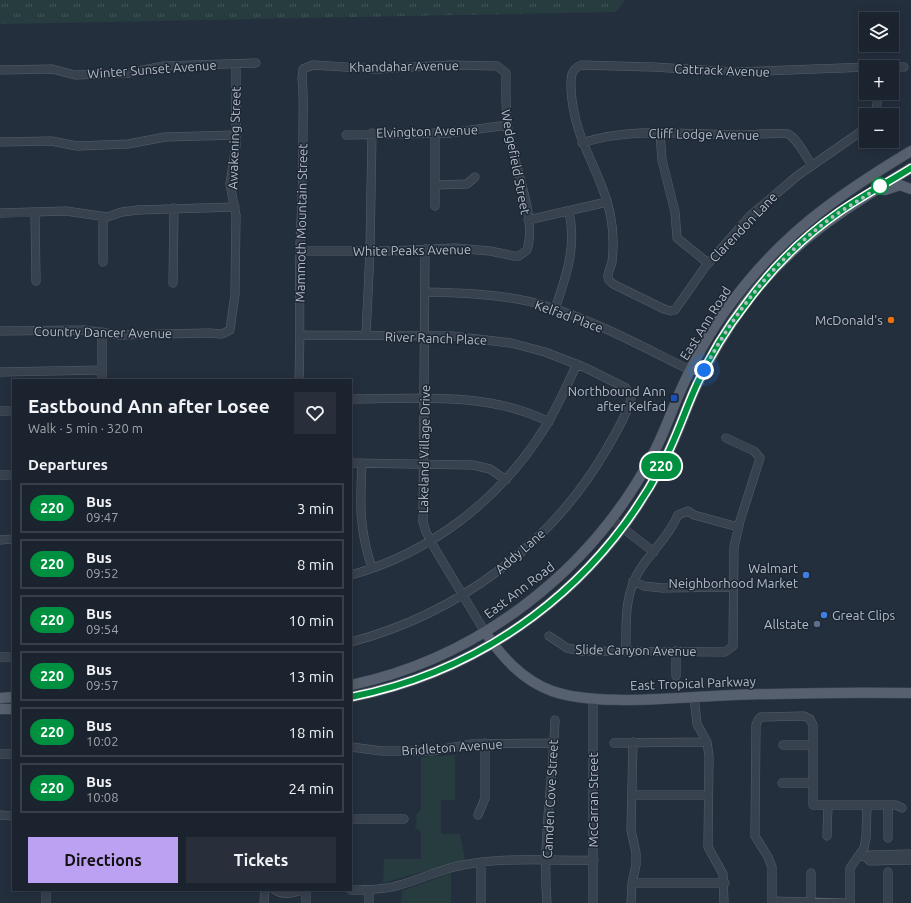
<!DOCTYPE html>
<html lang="en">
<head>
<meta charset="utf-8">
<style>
  :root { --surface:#1b232e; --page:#282f3a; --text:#f1f3f6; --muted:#a0a4aa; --line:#39404a; --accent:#bca0f2 }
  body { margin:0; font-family:Ubuntu,sans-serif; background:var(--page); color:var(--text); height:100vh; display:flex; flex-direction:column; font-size:15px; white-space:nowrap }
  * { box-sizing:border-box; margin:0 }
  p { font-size:13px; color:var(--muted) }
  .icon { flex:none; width:22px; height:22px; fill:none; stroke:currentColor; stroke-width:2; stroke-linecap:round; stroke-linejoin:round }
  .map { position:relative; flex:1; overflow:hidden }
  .side { position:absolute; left:12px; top:379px; width:340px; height:512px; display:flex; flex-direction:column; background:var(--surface); border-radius:0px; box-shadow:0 2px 10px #0003,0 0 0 1px var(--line) }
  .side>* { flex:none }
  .badge { padding:0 8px; border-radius:13px; font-size:14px; line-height:26px }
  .fabs { position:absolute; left:859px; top:12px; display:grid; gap:8px }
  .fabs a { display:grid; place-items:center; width:40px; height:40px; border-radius:0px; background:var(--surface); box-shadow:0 2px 10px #0003,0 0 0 1px var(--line); font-size:20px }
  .you { position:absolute; width:20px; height:20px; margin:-10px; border:3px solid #fff; border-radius:50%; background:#1a73e8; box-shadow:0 0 0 6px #1a73e833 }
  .map>.badge { position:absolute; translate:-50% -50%; box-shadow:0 0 0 2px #fff }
  h2 { padding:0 16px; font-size:15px; line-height:36px }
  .round { display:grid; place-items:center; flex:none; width:42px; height:42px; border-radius:0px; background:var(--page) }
  .head { display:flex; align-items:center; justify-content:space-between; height:68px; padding:0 16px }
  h1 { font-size:19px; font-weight:700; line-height:30px }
  .primary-button { display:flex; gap:8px; margin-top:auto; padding:8px 16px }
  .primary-button a { flex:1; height:46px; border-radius:0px; background:var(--accent); color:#111; font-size:16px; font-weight:700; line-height:46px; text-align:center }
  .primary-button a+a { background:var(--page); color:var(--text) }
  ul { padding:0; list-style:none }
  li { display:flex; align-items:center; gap:12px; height:50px; margin:0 8px 6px; padding:0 8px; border:2px solid var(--line); border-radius:0px }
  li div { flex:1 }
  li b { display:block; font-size:15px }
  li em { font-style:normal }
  li .badge { min-width:44px; font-weight:700; text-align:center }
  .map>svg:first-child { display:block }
  .grass { fill:url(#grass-tufts) }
  .green { fill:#263c3f }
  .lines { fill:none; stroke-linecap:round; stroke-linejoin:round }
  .minor-casing { stroke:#565f6c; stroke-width:9 }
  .major-casing { stroke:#414a57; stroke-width:11 }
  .minor { stroke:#38414e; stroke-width:8 }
  .major { stroke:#56606e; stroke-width:10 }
  .line-casing { stroke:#fff; stroke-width:9 }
  .line { stroke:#009140; stroke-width:6 }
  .walk { stroke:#b4bcc9; stroke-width:4; stroke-dasharray:0 7.2 }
  .stop-dot { fill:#fff; stroke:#009140; stroke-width:2 }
  .food-dot { fill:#e8710a; stroke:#1d2633; stroke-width:1.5 }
  .transit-dot { fill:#1a4fb4; stroke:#1d2633; stroke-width:1.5 }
  .shop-dot { fill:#3f7fe0; stroke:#1d2633; stroke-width:1.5 }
  .service-dot { fill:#5c6f8a; stroke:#1d2633; stroke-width:1.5 }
  .labels { text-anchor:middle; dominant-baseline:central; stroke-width:3; stroke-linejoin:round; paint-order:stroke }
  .street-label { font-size:13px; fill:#b4bcc9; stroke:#1d2633 }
  .poi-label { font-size:13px; fill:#b4bcc9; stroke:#1d2633; text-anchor:end }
</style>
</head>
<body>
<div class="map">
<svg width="911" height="903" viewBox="0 0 911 903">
  <defs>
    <pattern id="grass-tufts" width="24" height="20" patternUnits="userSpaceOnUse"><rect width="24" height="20" fill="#263c3f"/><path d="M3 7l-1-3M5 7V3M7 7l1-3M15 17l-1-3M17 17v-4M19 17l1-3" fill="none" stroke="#435659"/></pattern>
  </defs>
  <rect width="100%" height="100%" fill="#242f3e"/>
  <path class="grass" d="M0 0H625L616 12 0 24Z"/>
  <path class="green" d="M455 755V800H441V834H460L465 860 383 883 384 859H421V832L415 827 417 820 416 815 421 809V757Z
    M451 873V903H401L402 891Z"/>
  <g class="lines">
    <g class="minor-casing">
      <path id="minor" d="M892 67H904
        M0 70 52 69 75 75 128 73 164 66 256 63
        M875 115 879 93
        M866 128 797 176 750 216 705 267 675 310 671 311 664 309 615 285C612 283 607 281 608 276 608 272 611 267 612 262 615 236 612 211 602 187 588 151 573 129 571 88 571 78 570 70 581 65L653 67 736 72 869 67
        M660 133 662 160 675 212 677 238 708 263
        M346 135 450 133 507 125
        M0 142 51 141 77 146 128 144 165 137 236 135
        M582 143C634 126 689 135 742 135 750 135 782 132 788 134 798 139 805 156 812 165
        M435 185 467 184 475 177
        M435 206V133
        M35 212 36 281
        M0 213 66 211 107 217 122 212 138 210 235 207
        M528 220 607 202
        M425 249 423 522 426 532 435 549 485 632
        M103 262V217
        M173 283 174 208
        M425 292C465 293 507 294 546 306 596 321 643 347 690 370H704
        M555 309C566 277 577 246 569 212
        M0 331 84 330 119 335 209 333 222 334 230 330 235 294 236 215 230 184 236 146V64
        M300 335 451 336 511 343 545 352 586 368 626 388 631 399C626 417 615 434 606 450 551 545 457 614 351 642
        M366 335 370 251 372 133
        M0 372 102 370
        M102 380V332
        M299 380C301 327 298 274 301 222 303 190 303 159 303 127 303 111 304 95 302 79L303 69 313 65 376 69 451 65 497 66 506 73C506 95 505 115 509 136 515 168 537 218 527 250L519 256H514L490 251 455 248 390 251H300
        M351 399C416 399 489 391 549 422
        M0 411H13
        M351 463 473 465 490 469 506 480
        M362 463C360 503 359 530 372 568
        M0 475H13
        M612 520 654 552
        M0 540 13 539
        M351 575C430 553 498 501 542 432 556 411 566 387 577 364
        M633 581 644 586 662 588 733 587
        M549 636 567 648 581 651 725 652 733 646 734 547 740 521 760 458 754 451 726 438
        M626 651C626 622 624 593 641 568 653 550 669 536 678 515L688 511 694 515 738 527
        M676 651V676
        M0 657H13
        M694 697 697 724 707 742 709 756 708 847 723 874 724 903
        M593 698V903
        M614 743 707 742
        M783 745H813
        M351 747 382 751H432L472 744 554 743
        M0 754H13
        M782 783H813
        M633 795H708
        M0 815 13 816
        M478 815 485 798V743
        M351 819H404
        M827 836 828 805
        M888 838V805
        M858 856 866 857 870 855 909 854 911 856
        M866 857 870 861 911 860
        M632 883H725
        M46 890V903
        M275 890C284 896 293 893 302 890
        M351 890C366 890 381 890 396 886 421 880 443 867 469 864 510 857 552 861 594 860
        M772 901 846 903
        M264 903 265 890
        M306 903V890
        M369 903V890
        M481 903V862
        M547 903C542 842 553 781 555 720
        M631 903 632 883 636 865V853L631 830 633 742
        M772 903V867L768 857 755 836 756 725 758 720 761 717 804 716 810 719 813 725V805H896L902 808
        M811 903V873
        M850 903V868L864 848 866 838 867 805
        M888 903V872"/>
    </g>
    <g class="major-casing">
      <path id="major" d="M885 190 900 185 911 189
        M485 632C502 657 522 680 552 691 594 706 668 698 714 696 780 693 845 692 911 693
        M351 685C479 658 591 571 652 456 663 436 670 415 679 394 693 362 710 331 731 303 782 234 838 195 911 151
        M351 697C487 670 600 585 664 461 676 438 684 414 694 391 708 360 725 331 745 304 793 240 844 209 911 168
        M0 698 13 697
        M0 709H13"/>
    </g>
    <use href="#minor" class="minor"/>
    <use href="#major" class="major"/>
  </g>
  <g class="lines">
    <g class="line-casing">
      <path id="line" d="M351 697C486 670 597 587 662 465 676 439 685 410 697 384 710 356 726 329 745 305 771 269 803 237 839 212 862 196 887 183 911 168"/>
    </g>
    <use href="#line" class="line"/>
    <path class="walk" d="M704 370C734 312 775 261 827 221 844 208 863 199 880 186"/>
  </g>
  <circle class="stop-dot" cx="880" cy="186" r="8"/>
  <circle class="food-dot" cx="891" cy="320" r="4"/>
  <rect class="transit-dot" x="670" y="394" width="8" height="8" rx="2"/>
  <g class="shop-dot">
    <circle cx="806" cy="575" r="4"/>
    <circle cx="824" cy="615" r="4"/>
  </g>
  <circle class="service-dot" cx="817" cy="624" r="4"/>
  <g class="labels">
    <g class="street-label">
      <text transform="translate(404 66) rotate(-1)">Khandahar Avenue</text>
      <text transform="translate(152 69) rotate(-4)">Winter Sunset Avenue</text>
      <text transform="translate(722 70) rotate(2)">Cattrack Avenue</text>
      <text transform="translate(427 131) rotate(-2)">Elvington Avenue</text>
      <text transform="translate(704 134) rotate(1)">Cliff Lodge Avenue</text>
      <text transform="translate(234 138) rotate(-88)">Awakening Street</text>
      <text transform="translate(516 162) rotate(79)">Wedgefield Street</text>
      <text transform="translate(301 223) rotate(-89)">Mammoth Mountain Street</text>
      <text transform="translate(743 227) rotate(-46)">Clarendon Lane</text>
      <text transform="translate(412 250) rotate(-1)">White Peaks Avenue</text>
      <text transform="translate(569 316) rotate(20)">Kelfad Place</text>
      <text transform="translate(705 323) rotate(-58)">East Ann Road</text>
      <text transform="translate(103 332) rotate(1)">Country Dancer Avenue</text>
      <text transform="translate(436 338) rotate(2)">River Ranch Place</text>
      <text transform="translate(424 449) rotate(-89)">Lakeland Village Drive</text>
      <text transform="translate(520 551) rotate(-41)">Addy Lane</text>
      <text transform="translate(519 590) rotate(-37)">East Ann Road</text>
      <text transform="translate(636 650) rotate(1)">Slide Canyon Avenue</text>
      <text transform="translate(693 683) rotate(-2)">East Tropical Parkway</text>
      <text transform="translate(452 747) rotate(-4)">Bridleton Avenue</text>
      <text transform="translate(550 799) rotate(-87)">Camden Cove Street</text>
      <text transform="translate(593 800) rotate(-90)">McCarran Street</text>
    </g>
    <g class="poi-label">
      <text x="883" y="320">McDonald's</text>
      <text x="666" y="391">Northbound Ann<tspan x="666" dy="15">after Kelfad</tspan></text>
      <text x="798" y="568">Walmart<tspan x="798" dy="15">Neighborhood Market</tspan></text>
      <text x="832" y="615" text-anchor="start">Great Clips</text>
      <text x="809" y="624">Allstate</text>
    </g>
  </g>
</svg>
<div class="fabs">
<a><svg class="icon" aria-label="layers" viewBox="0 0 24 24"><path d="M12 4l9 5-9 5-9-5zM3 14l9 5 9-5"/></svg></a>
<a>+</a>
<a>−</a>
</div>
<div class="you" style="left:704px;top:370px"></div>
<b class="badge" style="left:661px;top:466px;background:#009140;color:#fff">220</b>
<section class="side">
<div class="head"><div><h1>Eastbound Ann after Losee</h1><p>Walk · 5 min · 320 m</p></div><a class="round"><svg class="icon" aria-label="heart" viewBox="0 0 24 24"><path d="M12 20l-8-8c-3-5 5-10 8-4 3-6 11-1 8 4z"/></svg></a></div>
<h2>Departures</h2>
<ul>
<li><span class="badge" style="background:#009140;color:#fff">220</span><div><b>Bus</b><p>09:47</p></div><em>3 min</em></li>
<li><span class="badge" style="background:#009140;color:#fff">220</span><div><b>Bus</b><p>09:52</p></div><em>8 min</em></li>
<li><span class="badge" style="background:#009140;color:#fff">220</span><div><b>Bus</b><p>09:54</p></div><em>10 min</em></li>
<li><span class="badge" style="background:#009140;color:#fff">220</span><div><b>Bus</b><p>09:57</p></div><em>13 min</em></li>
<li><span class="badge" style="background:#009140;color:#fff">220</span><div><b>Bus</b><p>10:02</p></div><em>18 min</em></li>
<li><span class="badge" style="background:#009140;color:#fff">220</span><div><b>Bus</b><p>10:08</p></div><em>24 min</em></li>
</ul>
<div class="primary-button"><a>Directions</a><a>Tickets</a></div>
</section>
</div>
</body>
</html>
